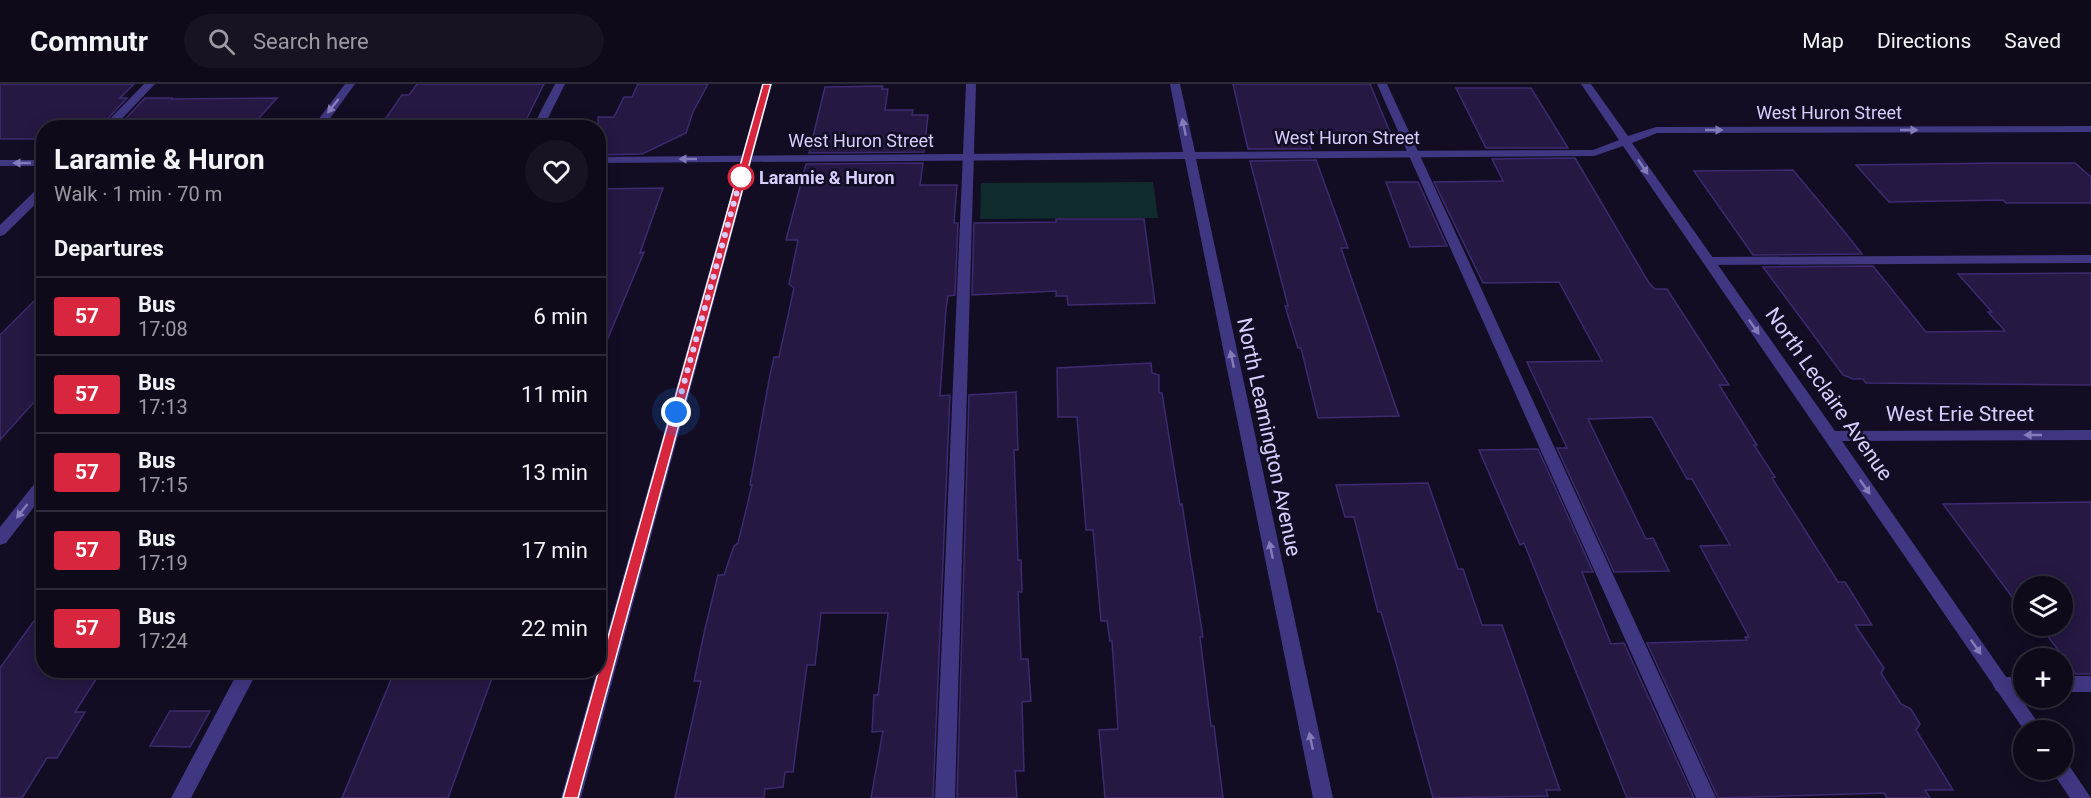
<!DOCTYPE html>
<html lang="en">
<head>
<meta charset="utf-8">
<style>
  :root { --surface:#0e0a1a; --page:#171323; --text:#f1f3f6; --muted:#9b9aa2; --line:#2e2b39 }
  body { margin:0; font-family:Roboto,sans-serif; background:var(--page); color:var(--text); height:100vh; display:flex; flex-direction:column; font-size:22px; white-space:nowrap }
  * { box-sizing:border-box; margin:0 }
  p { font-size:20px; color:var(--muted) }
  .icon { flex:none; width:33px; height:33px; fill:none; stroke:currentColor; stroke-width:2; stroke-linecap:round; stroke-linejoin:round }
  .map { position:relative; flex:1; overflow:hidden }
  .details { position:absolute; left:36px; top:36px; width:570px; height:558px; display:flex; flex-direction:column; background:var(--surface); border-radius:24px; box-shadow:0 3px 15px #0003,0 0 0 2px var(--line) }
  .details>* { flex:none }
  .badge { padding:0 12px; border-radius:4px; font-size:21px; line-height:39px }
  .controls { position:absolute; left:2013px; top:492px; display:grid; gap:12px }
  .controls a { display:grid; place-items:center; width:60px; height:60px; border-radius:50%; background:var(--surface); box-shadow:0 3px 15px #0003,0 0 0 2px var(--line); font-size:30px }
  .you { position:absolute; width:30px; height:30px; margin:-15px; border:4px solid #fff; border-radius:50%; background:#1a73e8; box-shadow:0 0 0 9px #1a73e833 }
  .map>.badge { position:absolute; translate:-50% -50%; box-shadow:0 0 0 3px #fff }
  h2 { padding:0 18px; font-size:22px; line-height:54px }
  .round { display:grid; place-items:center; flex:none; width:63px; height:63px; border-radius:32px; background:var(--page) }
  .overview { display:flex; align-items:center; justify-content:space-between; height:102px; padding:0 18px }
  h1 { font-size:28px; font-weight:700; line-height:45px }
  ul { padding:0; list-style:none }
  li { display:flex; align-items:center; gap:18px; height:78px; padding:0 18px; border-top:2px solid var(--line) }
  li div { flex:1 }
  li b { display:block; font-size:22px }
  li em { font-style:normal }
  li .badge { min-width:66px; font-weight:700; text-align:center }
  header { display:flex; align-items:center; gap:36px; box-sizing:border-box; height:84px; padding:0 30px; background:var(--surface); border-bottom:2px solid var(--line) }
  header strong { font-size:28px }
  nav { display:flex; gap:33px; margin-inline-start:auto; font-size:21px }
  .search { width:420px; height:54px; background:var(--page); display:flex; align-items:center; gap:15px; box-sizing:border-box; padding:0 21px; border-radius:33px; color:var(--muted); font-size:22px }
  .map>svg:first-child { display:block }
  .green { fill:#102b2c }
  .building { fill:#251843; stroke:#3e2a70; stroke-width:1.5 }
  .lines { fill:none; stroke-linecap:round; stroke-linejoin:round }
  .service { fill:#403782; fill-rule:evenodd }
  .minor { fill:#403782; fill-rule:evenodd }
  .tertiary { fill:#403782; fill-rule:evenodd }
  .oneway { fill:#847bba }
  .line { fill:#d7263d; stroke:#fff; stroke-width:1.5 }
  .walk { stroke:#d7ceff; stroke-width:6; stroke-dasharray:0 10.8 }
  .stop-dot { fill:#fff; stroke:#d7263d; stroke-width:3 }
  .labels { text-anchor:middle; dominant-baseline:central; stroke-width:5; stroke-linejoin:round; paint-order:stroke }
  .far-street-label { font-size:18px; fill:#d7ceff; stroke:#120d22 }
  .far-stop-label { font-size:18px; font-weight:bold; fill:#d7ceff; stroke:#120d22; text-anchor:start }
  .street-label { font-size:21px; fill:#d7ceff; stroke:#120d22 }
</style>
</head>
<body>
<header>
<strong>Commutr</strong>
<div class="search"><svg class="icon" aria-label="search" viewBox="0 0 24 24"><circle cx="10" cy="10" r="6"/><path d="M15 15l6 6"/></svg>Search here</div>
<nav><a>Map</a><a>Directions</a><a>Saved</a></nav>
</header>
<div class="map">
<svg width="2091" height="714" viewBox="0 0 2091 714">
  <rect width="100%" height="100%" fill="#120d22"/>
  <path class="green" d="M1153 98 1158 134 980 135 981 99Z"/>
  <path class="building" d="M0 0H134L120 14H127L99 44H44V49L37 55H0Z
    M417 0H544L522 44H379L402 11H409Z
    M638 0H708L693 28 686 49 642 70 598 71V33H614L624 13H632Z
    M1233 0H1370L1390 48 1305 49 1311 65H1248Z
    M883 2 882 5H888L885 26H913L912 31H928L924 68 809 69 825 3Z
    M1456 4H1531L1568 64H1486Z
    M145 14H173L171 15 277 14 250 44H117Z
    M1575 74 1649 199 1655 205H1667L1729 301H1719L1757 361H1754L1775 393 1772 394 1838 498H1845L1872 541H1855L1884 584 1881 589 1901 620 1911 625 1920 640 1916 646 1953 706H1925L1930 714H1887L1884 709 1718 714 1647 559 1747 556 1745 553H1749L1700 462 1730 461 1692 395H1687L1652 333 1588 335 1646 455 1653 454 1669 487 1614 488 1557 364H1567L1527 278 1602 277 1559 198 1483 199 1434 98 1503 97 1492 75Z
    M1316 76 1348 164H1341L1399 332 1318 334 1301 264H1298L1285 222H1288L1250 77Z
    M923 79 920 101H957L954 139H958L955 211 948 212 946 225 940 312 950 311 933 714H871L883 647 872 648 874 611H878L888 529H821L815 581H807L793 688H785L783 703 765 705 764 714H675L701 597H694L705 545 718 491H724L734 462 738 459 752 401H750L770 291 774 273H779L794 204 789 200 798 156H786L806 80Z
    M2000 79H2075L2091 93V119H2006L2003 116 1889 118 1856 81Z
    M1793 86 1843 146 1862 170 1753 171 1694 87Z
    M1386 98H1418L1447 162 1410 163Z
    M663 104 640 169 644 168 598 278V105Z
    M1056 135H1144L1155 219 1068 221 1067 212H1056V207L972 211 974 139 1056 138Z
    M1873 182 1926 248 2005 247 1988 228H1992L1958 190 2091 189V301L1866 299 1863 295H1853L1843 291 1763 183Z
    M44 207V307L0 356V251Z
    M1151 279 1152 289 1159 291V309H1162L1180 421 1182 420 1203 553H1200L1211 642H1214L1223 714H1105L1099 646 1118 645 1112 557H1110L1107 537H1101L1093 446H1086L1077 333H1058L1057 284Z
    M1016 308 1018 366H1014L1018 476H1021L1022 508H1018L1021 575H1028L1031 617 1022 618 1024 687H1015L1017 714H957L969 311Z
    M1538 365 1593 488H1582L1611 560 1624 559 1694 714H1627L1524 459 1520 461 1479 366Z
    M1428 399 1458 485H1463L1482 541H1502L1560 706H1546L1548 712 1433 714 1396 579 1381 528H1378L1354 433H1345L1336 401Z
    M2091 418V590H2076L2040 542H2062V502H2024V529L1943 420Z
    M44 523V586H102L75 628H85L57 674H47L22 714H0V584Z
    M395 586H495L448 714H342Z
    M170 627H210L190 663 150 662Z"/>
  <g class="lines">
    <path class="service" d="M144 0H155L113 44H101Z
      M555 0H565L543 44H532Z
      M966 0H976L955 714H935Z
      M1377 0H1387L1716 714H1696Z
      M40 102H44V112L4 151 0 152V141Z
      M2091 171V179L1708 181 1702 177 1708 173Z
      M239 586H258L191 714H171Z
      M2062 592H2091V608H2062Z
      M2002 593H2024V609L1996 607 1993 601 1996 595Z"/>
    <path class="minor" d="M345 0H355L323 44H312Z
      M1170 0H1180L1195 68 1593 66 1619 56 1581 0H1591L1628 52 1656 43 2091 42V48L1657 49 1632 59 1835 347 2091 346V356L1842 357 2043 646H2024L1623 62 1594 72 1196 75 1333 714H1313L1185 75 598 79V73L1183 68Z
      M0 76H44V82H0Z
      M44 392V410L6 459 0 461V443L39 394Z
      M2062 678 2068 680 2091 714H2070L2051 686H2062Z"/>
    <path class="tertiary" d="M762 0H772L581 714H561Z"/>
  </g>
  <defs><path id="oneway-solid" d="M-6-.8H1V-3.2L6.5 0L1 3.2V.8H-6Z" transform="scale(1.5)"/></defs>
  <g class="oneway">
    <use href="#oneway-solid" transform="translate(333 22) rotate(128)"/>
    <use href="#oneway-solid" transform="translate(1184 43) rotate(-102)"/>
    <use href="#oneway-solid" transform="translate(1714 46)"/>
    <use href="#oneway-solid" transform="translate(1909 46)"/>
    <use href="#oneway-solid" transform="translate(688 75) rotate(180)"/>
    <use href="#oneway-solid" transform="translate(22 79) rotate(180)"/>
    <use href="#oneway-solid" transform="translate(1643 83) rotate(56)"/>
    <use href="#oneway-solid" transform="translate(1754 243) rotate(55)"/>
    <use href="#oneway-solid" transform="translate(1232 275) rotate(-102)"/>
    <use href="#oneway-solid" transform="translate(2033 351) rotate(180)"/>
    <use href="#oneway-solid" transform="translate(1865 403) rotate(55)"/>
    <use href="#oneway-solid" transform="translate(22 427) rotate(128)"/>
    <use href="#oneway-solid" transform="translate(1271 466) rotate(-102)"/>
    <use href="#oneway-solid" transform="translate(1976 563) rotate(55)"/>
    <use href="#oneway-solid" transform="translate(1311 657) rotate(-102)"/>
  </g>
  <path class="line" d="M763 0H771L578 714H563Z"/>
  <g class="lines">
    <path class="walk" d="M676 328 741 93"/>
  </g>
  <circle class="stop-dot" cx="741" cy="93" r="12"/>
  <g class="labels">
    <g class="far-street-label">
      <text x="1829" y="28">West Huron Street</text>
      <text x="1347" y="53">West Huron Street</text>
      <text x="861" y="56">West Huron Street</text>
    </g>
    <g class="far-stop-label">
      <text x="759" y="93">Laramie &amp; Huron</text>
    </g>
    <g class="street-label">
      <text transform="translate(1829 310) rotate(55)">North Leclaire Avenue</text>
      <text x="1960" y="330">West Erie Street</text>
      <text transform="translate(1269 353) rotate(78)">North Leamington Avenue</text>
    </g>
  </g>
</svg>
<div class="controls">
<a><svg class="icon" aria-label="layers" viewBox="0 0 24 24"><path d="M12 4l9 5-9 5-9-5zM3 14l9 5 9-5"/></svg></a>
<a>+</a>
<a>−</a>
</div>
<div class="you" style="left:676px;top:328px"></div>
<section class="details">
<div class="overview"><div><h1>Laramie &amp; Huron</h1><p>Walk · 1 min · 70 m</p></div><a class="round"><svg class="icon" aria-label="heart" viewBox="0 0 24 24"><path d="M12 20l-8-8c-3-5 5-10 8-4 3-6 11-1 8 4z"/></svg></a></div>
<h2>Departures</h2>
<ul>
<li><span class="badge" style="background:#d7263d;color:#fff">57</span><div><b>Bus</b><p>17:08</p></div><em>6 min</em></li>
<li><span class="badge" style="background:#d7263d;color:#fff">57</span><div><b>Bus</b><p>17:13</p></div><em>11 min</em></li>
<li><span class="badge" style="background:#d7263d;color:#fff">57</span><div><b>Bus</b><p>17:15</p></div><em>13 min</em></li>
<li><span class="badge" style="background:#d7263d;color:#fff">57</span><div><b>Bus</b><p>17:19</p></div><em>17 min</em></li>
<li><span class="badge" style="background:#d7263d;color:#fff">57</span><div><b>Bus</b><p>17:24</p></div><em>22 min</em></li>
</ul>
</section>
</div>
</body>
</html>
